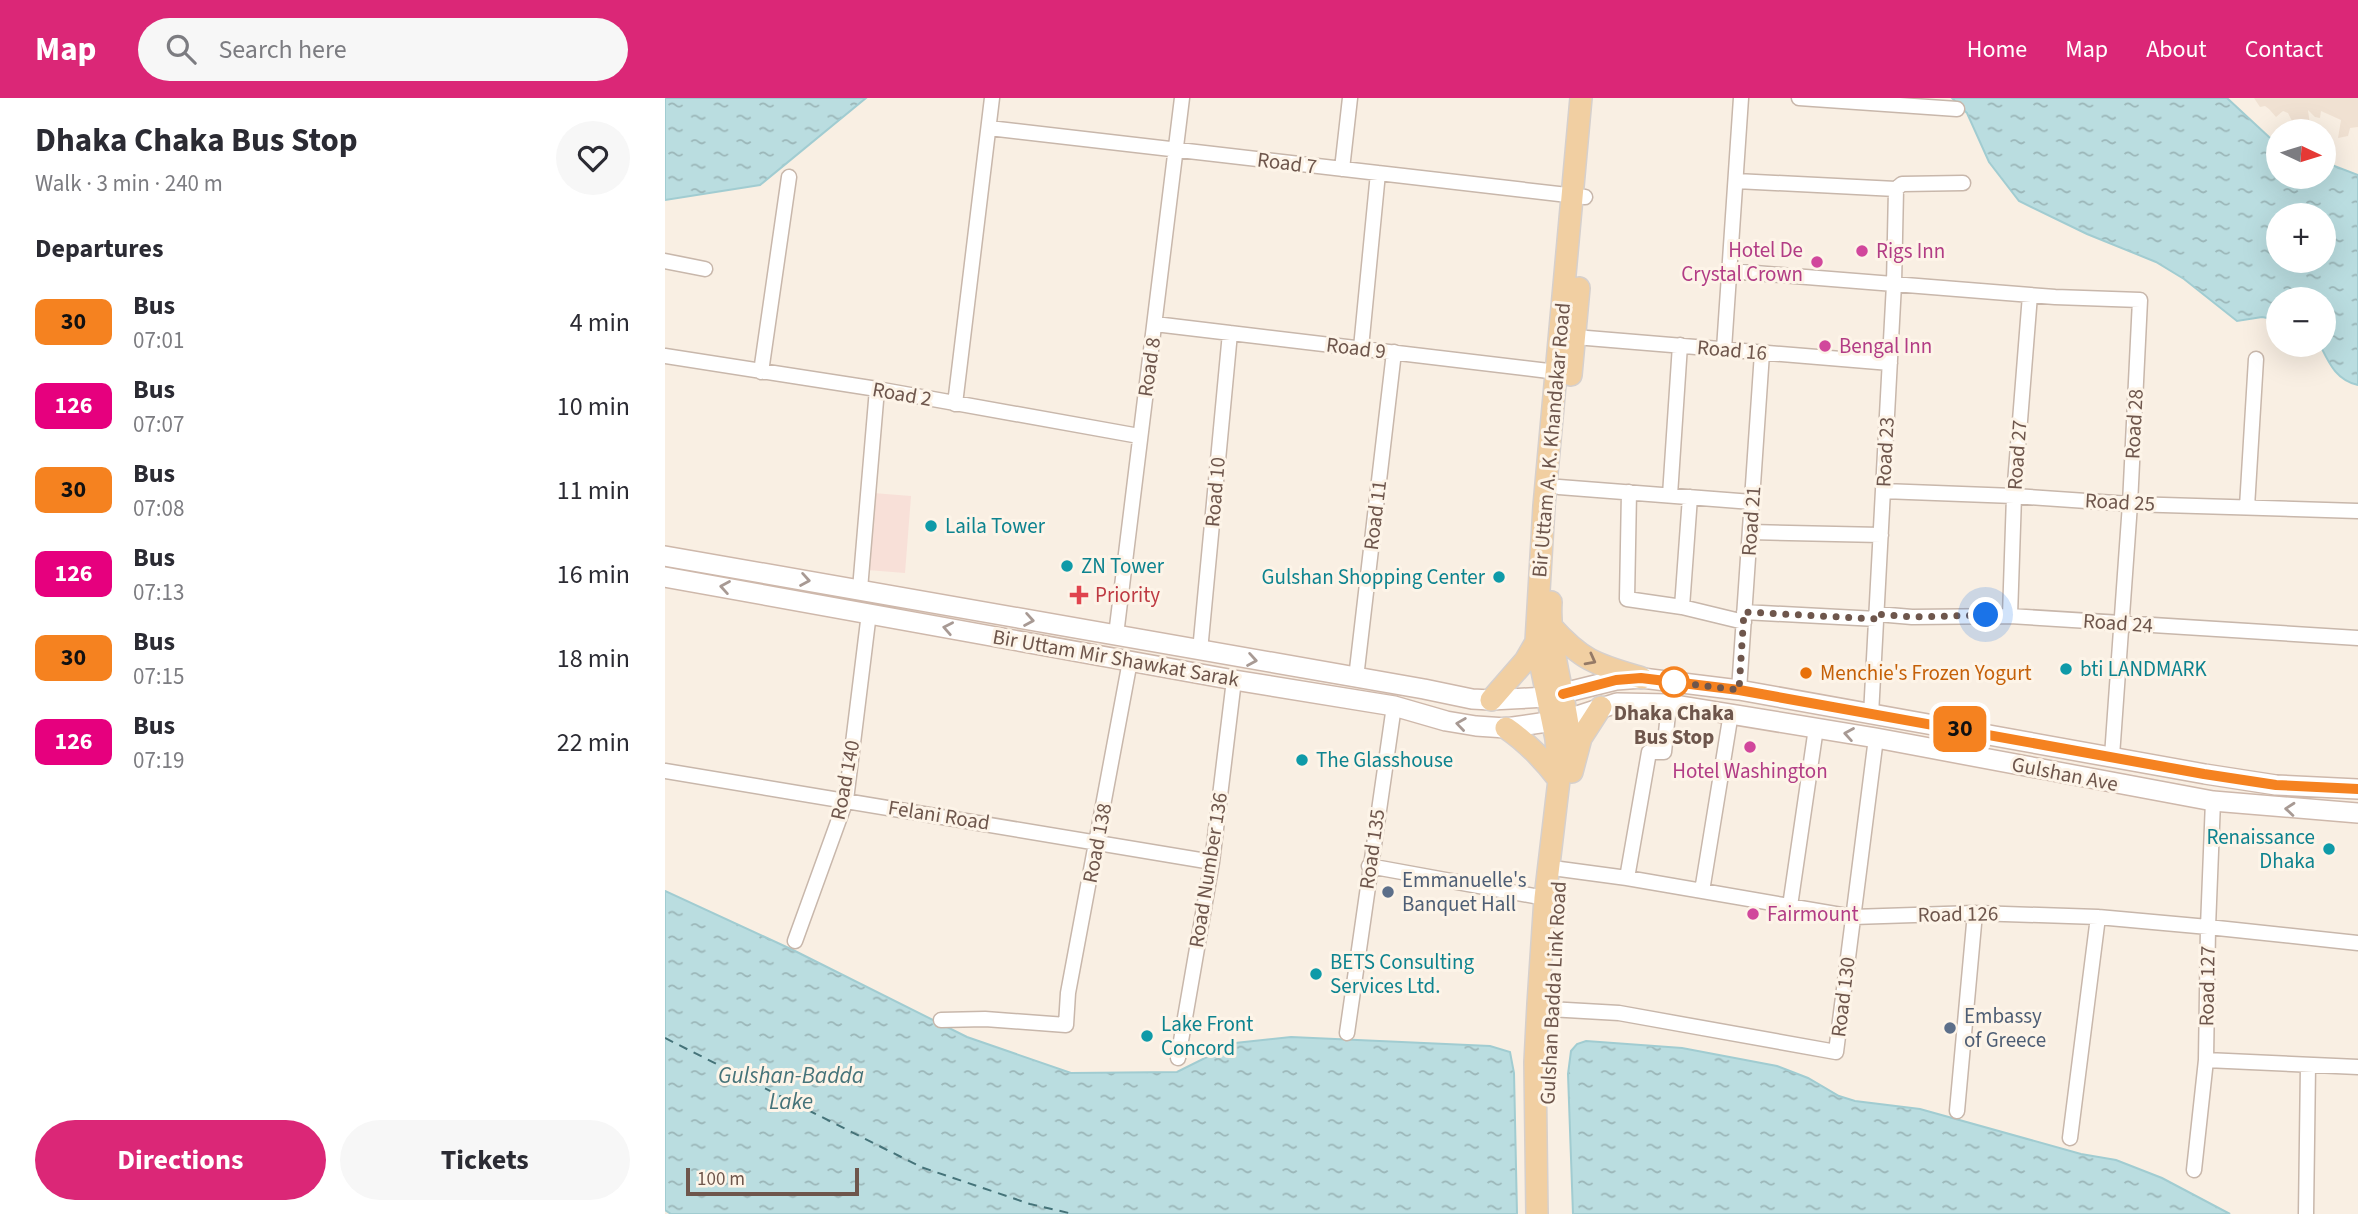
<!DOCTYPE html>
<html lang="en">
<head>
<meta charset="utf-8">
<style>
  :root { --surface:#fff; --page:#f7f7f7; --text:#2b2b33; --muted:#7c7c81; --accent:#db2777 }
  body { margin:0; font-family:"Source Sans 3",sans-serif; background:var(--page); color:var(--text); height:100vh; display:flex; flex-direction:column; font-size:26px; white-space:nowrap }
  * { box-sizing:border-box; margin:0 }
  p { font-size:23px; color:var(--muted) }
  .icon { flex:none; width:38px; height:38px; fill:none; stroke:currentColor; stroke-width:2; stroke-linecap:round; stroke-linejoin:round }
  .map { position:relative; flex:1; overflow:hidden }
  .details { display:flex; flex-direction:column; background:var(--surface); width:665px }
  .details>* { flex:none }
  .badge { padding:0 14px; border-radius:10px; font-size:24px; line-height:46px }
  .needle { width:46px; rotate:94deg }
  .buttons { position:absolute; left:1601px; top:21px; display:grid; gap:14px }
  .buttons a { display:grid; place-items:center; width:70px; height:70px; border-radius:50%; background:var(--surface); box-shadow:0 7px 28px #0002; font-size:35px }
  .scale { position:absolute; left:21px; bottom:18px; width:173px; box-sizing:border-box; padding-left:7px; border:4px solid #6e564c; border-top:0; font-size:19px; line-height:24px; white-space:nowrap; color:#6e564c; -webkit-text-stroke:5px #fdf4e8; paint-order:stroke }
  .you { position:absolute; width:35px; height:35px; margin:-18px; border:5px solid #fff; border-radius:50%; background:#1a73e8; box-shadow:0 0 0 10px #1a73e833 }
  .map>.badge { position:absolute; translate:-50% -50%; box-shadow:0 0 0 4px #fff }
  h2 { padding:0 35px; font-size:26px; line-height:63px }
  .round { display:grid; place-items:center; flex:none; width:74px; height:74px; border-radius:37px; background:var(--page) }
  .headline { display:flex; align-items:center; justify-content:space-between; height:119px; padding:0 35px }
  h1 { font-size:33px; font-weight:700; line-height:52px }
  .primary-button { display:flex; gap:14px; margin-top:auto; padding:14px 35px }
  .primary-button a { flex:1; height:80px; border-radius:42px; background:var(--accent); color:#fff; font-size:28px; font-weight:700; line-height:80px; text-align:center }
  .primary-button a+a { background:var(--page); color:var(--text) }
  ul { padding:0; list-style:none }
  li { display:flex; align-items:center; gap:21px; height:84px; padding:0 35px }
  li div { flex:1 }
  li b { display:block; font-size:26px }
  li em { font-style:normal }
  li .badge { min-width:77px; font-weight:700; text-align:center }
  header { display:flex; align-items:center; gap:42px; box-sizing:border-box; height:98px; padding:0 35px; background:var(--accent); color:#fff }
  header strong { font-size:33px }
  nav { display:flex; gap:38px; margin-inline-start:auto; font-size:24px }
  .search { width:490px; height:63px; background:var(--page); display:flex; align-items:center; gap:18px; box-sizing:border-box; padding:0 24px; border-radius:38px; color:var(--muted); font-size:26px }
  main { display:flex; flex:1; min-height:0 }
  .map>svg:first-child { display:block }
  .residential { fill:#f0e1d2 }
  .commercial { fill:#f8e0d8 }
  .water { fill:url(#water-ripples); stroke:#a1ccd1; stroke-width:2; fill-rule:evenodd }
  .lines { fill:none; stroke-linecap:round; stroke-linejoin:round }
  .ferry { stroke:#457379; stroke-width:2; stroke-dasharray:9 7; stroke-linecap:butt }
  .minor-casing { stroke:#c8b7ab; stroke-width:17 }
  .secondary-casing { stroke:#ceb8ab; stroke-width:22 }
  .primary-casing { stroke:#d6d0cd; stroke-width:24 }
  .minor { stroke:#fff; stroke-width:14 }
  .secondary { stroke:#fff; stroke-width:19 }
  .primary { stroke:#f1cfa2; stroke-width:21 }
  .oneway { stroke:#a89a94 }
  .oneway2 { stroke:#957a66 }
  .line-casing { stroke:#fff; stroke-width:16 }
  .line { stroke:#f58220; stroke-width:10 }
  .walk { stroke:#6e564c; stroke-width:7; stroke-dasharray:0 12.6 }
  .hotel-dot { fill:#d1479c; stroke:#fdf4e8; stroke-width:2.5 }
  .culture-dot { fill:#0f9aa8; stroke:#fdf4e8; stroke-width:2.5 }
  .health-dot { fill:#e0444e; stroke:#fdf4e8; stroke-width:2.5 }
  .food-dot { fill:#e8710a; stroke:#fdf4e8; stroke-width:2.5 }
  .stop-dot { fill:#fff; stroke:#f58220; stroke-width:3.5 }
  .service-dot { fill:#5c6f8a; stroke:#fdf4e8; stroke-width:2.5 }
  .labels { text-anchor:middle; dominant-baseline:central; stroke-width:6; stroke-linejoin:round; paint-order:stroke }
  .street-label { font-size:21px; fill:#6e564c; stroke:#fdf4e8 }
  .hotel-label { font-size:21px; fill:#b23c85; stroke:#fdf4e8; text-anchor:start }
  .culture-label { font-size:21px; fill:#0d838f; stroke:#fdf4e8; text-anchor:start }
  .health-label { font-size:21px; fill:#be3a42; stroke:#fdf4e8; text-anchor:start }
  .food-label { font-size:21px; fill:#c56008; stroke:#fdf4e8; text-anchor:start }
  .stop-label { font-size:21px; font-weight:bold; fill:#6e564c; stroke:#fdf4e8 }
  .service-label { font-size:21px; fill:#4e5e75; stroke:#fdf4e8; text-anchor:start }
  .water-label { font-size:23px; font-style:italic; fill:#457379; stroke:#fdf4e8 }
</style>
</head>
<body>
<header>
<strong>Map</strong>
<div class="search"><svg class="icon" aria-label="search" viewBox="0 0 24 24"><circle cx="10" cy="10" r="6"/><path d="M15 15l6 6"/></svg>Search here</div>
<nav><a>Home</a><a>Map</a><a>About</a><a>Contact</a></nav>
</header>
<main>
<section class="details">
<div class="headline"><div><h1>Dhaka Chaka Bus Stop</h1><p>Walk · 3 min · 240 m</p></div><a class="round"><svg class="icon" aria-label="heart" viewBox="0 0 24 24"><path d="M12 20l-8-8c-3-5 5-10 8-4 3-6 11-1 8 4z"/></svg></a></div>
<h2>Departures</h2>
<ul>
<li><span class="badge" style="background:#f58220;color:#111">30</span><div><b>Bus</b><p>07:01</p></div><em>4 min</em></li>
<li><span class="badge" style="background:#e6007e;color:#fff">126</span><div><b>Bus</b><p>07:07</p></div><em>10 min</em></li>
<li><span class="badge" style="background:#f58220;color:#111">30</span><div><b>Bus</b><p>07:08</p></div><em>11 min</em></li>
<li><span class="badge" style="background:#e6007e;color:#fff">126</span><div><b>Bus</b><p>07:13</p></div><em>16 min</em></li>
<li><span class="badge" style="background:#f58220;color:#111">30</span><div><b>Bus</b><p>07:15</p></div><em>18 min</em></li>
<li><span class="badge" style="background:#e6007e;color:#fff">126</span><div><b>Bus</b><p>07:19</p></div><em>22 min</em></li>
</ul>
<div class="primary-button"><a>Directions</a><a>Tickets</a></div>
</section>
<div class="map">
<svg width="1693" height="1116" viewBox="0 0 1693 1116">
  <defs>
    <pattern id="water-ripples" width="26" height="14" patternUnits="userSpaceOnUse" patternTransform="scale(1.75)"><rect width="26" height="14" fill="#badde0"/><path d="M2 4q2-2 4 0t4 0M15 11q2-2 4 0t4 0" fill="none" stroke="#9bb6b8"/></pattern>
  </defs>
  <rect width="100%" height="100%" fill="#f9efe3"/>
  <path class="residential" d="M1589 0H1693V29L1685 30 1683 38 1673 40 1676 22 1656 13 1655 20 1650 19 1643 12 1645 28 1632 33 1623 15 1618 13 1611 19 1604 11 1600 8 1595 9Z"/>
  <path class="commercial" d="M208 395 246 398 240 475 202 472Z"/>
  <path class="water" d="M0 0H201L95 87 0 102Z
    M1287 0H1562L1604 39 1613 45 1614 79H1659V64L1693 77V287C1671 282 1664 265 1655 247H1659V201H1614L1613 222 1597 219 1572 223 1519 181 1491 164 1422 136 1354 103 1324 64 1302 15ZM1614 117H1659V163H1614Z
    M0 793 128 852 302 939 406 975 512 974 570 945 626 939 825 948 845 954 849 975 852 1116H6L0 1112Z
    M921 943 1017 950 1112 968 1143 980 1174 998 1190 1003 1255 1011 1416 1056 1451 1062 1497 1080 1565 1116H908L903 976 906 953 912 946Z"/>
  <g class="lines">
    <path class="ferry" d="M0 940 256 1069 365 1106 408 1116"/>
    <g class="minor-casing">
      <path id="minor" d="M1134 0 1292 11
        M324 30 920 99
        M677 71 685 0
        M1071 83 1231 91
        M1231 91 1237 86 1298 85
        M0 163 40 171
        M1065 173 1390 199 1475 202 1465 406 1447 658
        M490 226 892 274
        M910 239 1225 265
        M696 250 713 75
        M1059 251 1076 0
        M0 258 212 291 474 338
        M96 274 124 79
        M290 306 327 0
        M894 389 1087 404
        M1218 393 1349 398 1465 406 1693 413
        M964 394 962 501 1017 509 1079 524
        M1005 397 1015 247
        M1582 409 1591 261
        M1085 434 1216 437
        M195 491 212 291
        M1017 509 1025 399
        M1079 514 1212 521
        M1212 516 1247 519 1345 518 1693 540
        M1345 518 1349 398 1365 197
        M451 537 517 0
        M535 553 565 235
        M691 580 729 254
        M1074 592 1097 255
        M1206 617 1229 186 1231 91
        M0 673 547 764
        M704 768 880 800
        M895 771 962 780 1188 819 1310 815 1433 819 1543 829 1693 845
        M962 780 984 654H999L1004 606
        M1037 793 1066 615
        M1125 808 1151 630
        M130 843 181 702 204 515
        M884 911 954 915 1171 954 1211 640
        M276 922 320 921 401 927 403 895 465 563
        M682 935 729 608
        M513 960 547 764 569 582
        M1541 962 1693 969
        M1292 1013 1310 815
        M1405 1040 1433 819
        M1529 1072 1541 962 1543 829 1548 703
        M1641 1116 1643 967"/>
    </g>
    <g class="secondary-casing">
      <path id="secondary" d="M0 458 759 591 807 601 826 602 882 599 951 582 977 580 1074 592 1540 676 1611 687 1693 691
        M0 479 569 582 729 608 781 623 811 628 841 630 903 621 952 605 1004 606 1211 640 1548 703 1693 715"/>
    </g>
    <g class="primary-casing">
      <path id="primary" d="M906 277 914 190
        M886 504C883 554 903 602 906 652
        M886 528C918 564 933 567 977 580
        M826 602 860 563 871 544
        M841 630C863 645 878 661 894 682
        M907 674 916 640 936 609
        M872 1116 870 964 873 906 880 800 894 682 891 641 871 544 879 408 916 0"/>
    </g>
    <use href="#minor" class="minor"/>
    <use href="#secondary" class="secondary"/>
    <use href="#primary" class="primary"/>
  </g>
  <defs><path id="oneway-chevron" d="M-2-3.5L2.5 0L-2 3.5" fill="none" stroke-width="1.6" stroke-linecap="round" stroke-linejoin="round" transform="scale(1.75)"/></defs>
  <g class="oneway">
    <use href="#oneway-chevron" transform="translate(140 482) rotate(10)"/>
    <use href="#oneway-chevron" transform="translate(60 489) rotate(-170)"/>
    <use href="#oneway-chevron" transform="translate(364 522) rotate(10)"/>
    <use href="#oneway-chevron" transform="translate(283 530) rotate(-169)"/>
    <use href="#oneway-chevron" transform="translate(587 562) rotate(10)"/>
    <use href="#oneway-chevron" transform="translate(796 626) rotate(-172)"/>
    <use href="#oneway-chevron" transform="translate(1184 636) rotate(-170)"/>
    <use href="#oneway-chevron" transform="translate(1625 711) rotate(-175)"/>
  </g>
  <use class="oneway2" href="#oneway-chevron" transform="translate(926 562) rotate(28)"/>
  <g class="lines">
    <g class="line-casing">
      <path id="line" d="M898 596 951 582 976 580 1074 592 1539 676 1611 687 1693 691"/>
    </g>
    <use href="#line" class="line"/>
    <path class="walk" d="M1009 584 1001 583 1074 592 1079 514 1212 521V516L1247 519 1321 517"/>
  </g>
  <g class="hotel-dot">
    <circle cx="1197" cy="153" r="7"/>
    <circle cx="1152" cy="164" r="7"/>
    <circle cx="1160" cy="248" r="7"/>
    <circle cx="1085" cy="649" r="7"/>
    <circle cx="1088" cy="816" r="7"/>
  </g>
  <g class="culture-dot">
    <circle cx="266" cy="428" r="7"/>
    <circle cx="402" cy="468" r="7"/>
    <circle cx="834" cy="479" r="7"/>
    <circle cx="1401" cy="571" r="7"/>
    <circle cx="637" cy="662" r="7"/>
    <circle cx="1664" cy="751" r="7"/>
    <circle cx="651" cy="876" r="7"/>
    <circle cx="482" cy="938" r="7"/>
  </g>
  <path class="health-dot" d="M410.5 486.5h7v7h7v7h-7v7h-7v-7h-7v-7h7z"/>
  <circle class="food-dot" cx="1141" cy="575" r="7"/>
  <circle class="stop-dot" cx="1009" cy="584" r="14"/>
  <g class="service-dot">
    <circle cx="723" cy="794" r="7"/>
    <circle cx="1285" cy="930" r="7"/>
  </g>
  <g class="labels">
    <g class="street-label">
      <text transform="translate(622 65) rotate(7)">Road 7</text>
      <text transform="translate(691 250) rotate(7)">Road 9</text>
      <text transform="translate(1067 252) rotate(5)">Road 16</text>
      <text transform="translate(484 269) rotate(-82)">Road 8</text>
      <text transform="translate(237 296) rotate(10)">Road 2</text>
      <text transform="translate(1469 326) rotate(-87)">Road 28</text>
      <text transform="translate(886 342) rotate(-85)">Bir Uttam A. K. Khandakar Road</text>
      <text transform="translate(1220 354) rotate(-87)">Road 23</text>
      <text transform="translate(1352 357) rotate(-86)">Road 27</text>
      <text transform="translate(550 394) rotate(-85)">Road 10</text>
      <text transform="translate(1455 404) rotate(3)">Road 25</text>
      <text transform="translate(710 417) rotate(-83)">Road 11</text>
      <text transform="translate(1086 423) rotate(-86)">Road 21</text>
      <text transform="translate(1453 525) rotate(4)">Road 24</text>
      <text transform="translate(451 560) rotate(10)">Bir Uttam Mir Shawkat Sarak</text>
      <text transform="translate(1400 676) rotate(11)">Gulshan Ave</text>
      <text transform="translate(180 682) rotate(-79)">Road 140</text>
      <text transform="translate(274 717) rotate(9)">Felani Road</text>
      <text transform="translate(432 745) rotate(-79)">Road 138</text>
      <text transform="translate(707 751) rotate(-82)">Road 135</text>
      <text transform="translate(543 772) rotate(-81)">Road Number 136</text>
      <text transform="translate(1293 816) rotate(-1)">Road 126</text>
      <text transform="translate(1542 888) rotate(-89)">Road 127</text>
      <text transform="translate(888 895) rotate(-87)">Gulshan Badda Link Road</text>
      <text transform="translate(1178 899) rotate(-83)">Road 130</text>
    </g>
    <g class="hotel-label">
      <text x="1138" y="152" text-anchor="end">Hotel De<tspan x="1138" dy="24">Crystal Crown</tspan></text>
      <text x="1211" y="153">Rigs Inn</text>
      <text x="1174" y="248">Bengal Inn</text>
      <text x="1085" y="673" text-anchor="middle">Hotel Washington</text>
      <text x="1102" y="816">Fairmount</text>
    </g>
    <g class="culture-label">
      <text x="280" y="428">Laila Tower</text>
      <text x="416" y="468">ZN Tower</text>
      <text x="820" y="479" text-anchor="end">Gulshan Shopping Center</text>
      <text x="1415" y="571">bti LANDMARK</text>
      <text x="651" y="662">The Glasshouse</text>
      <text x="1650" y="739" text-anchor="end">Renaissance<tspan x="1650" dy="24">Dhaka</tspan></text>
      <text x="665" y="864">BETS Consulting<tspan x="665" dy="24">Services Ltd.</tspan></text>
      <text x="496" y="926">Lake Front<tspan x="496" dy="24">Concord</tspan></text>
    </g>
    <g class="health-label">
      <text x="430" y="497">Priority</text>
    </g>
    <g class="food-label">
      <text x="1155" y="575">Menchie's Frozen Yogurt</text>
    </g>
    <g class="stop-label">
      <text x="1009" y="615">Dhaka Chaka<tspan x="1009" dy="24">Bus Stop</tspan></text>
    </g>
    <g class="service-label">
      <text x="737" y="782">Emmanuelle's<tspan x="737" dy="24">Banquet Hall</tspan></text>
      <text x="1299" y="918">Embassy<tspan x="1299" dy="24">of Greece</tspan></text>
    </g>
    <g class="water-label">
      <text x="126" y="977">Gulshan-Badda<tspan x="126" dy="26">Lake</tspan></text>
    </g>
  </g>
</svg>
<div class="buttons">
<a><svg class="needle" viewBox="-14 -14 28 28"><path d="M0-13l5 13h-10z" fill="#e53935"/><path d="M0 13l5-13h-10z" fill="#7c7c81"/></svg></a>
<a>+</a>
<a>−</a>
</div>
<div class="scale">100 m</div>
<div class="you" style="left:1321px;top:517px"></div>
<b class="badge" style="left:1295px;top:631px;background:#f58220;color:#111">30</b>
</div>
</main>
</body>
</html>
